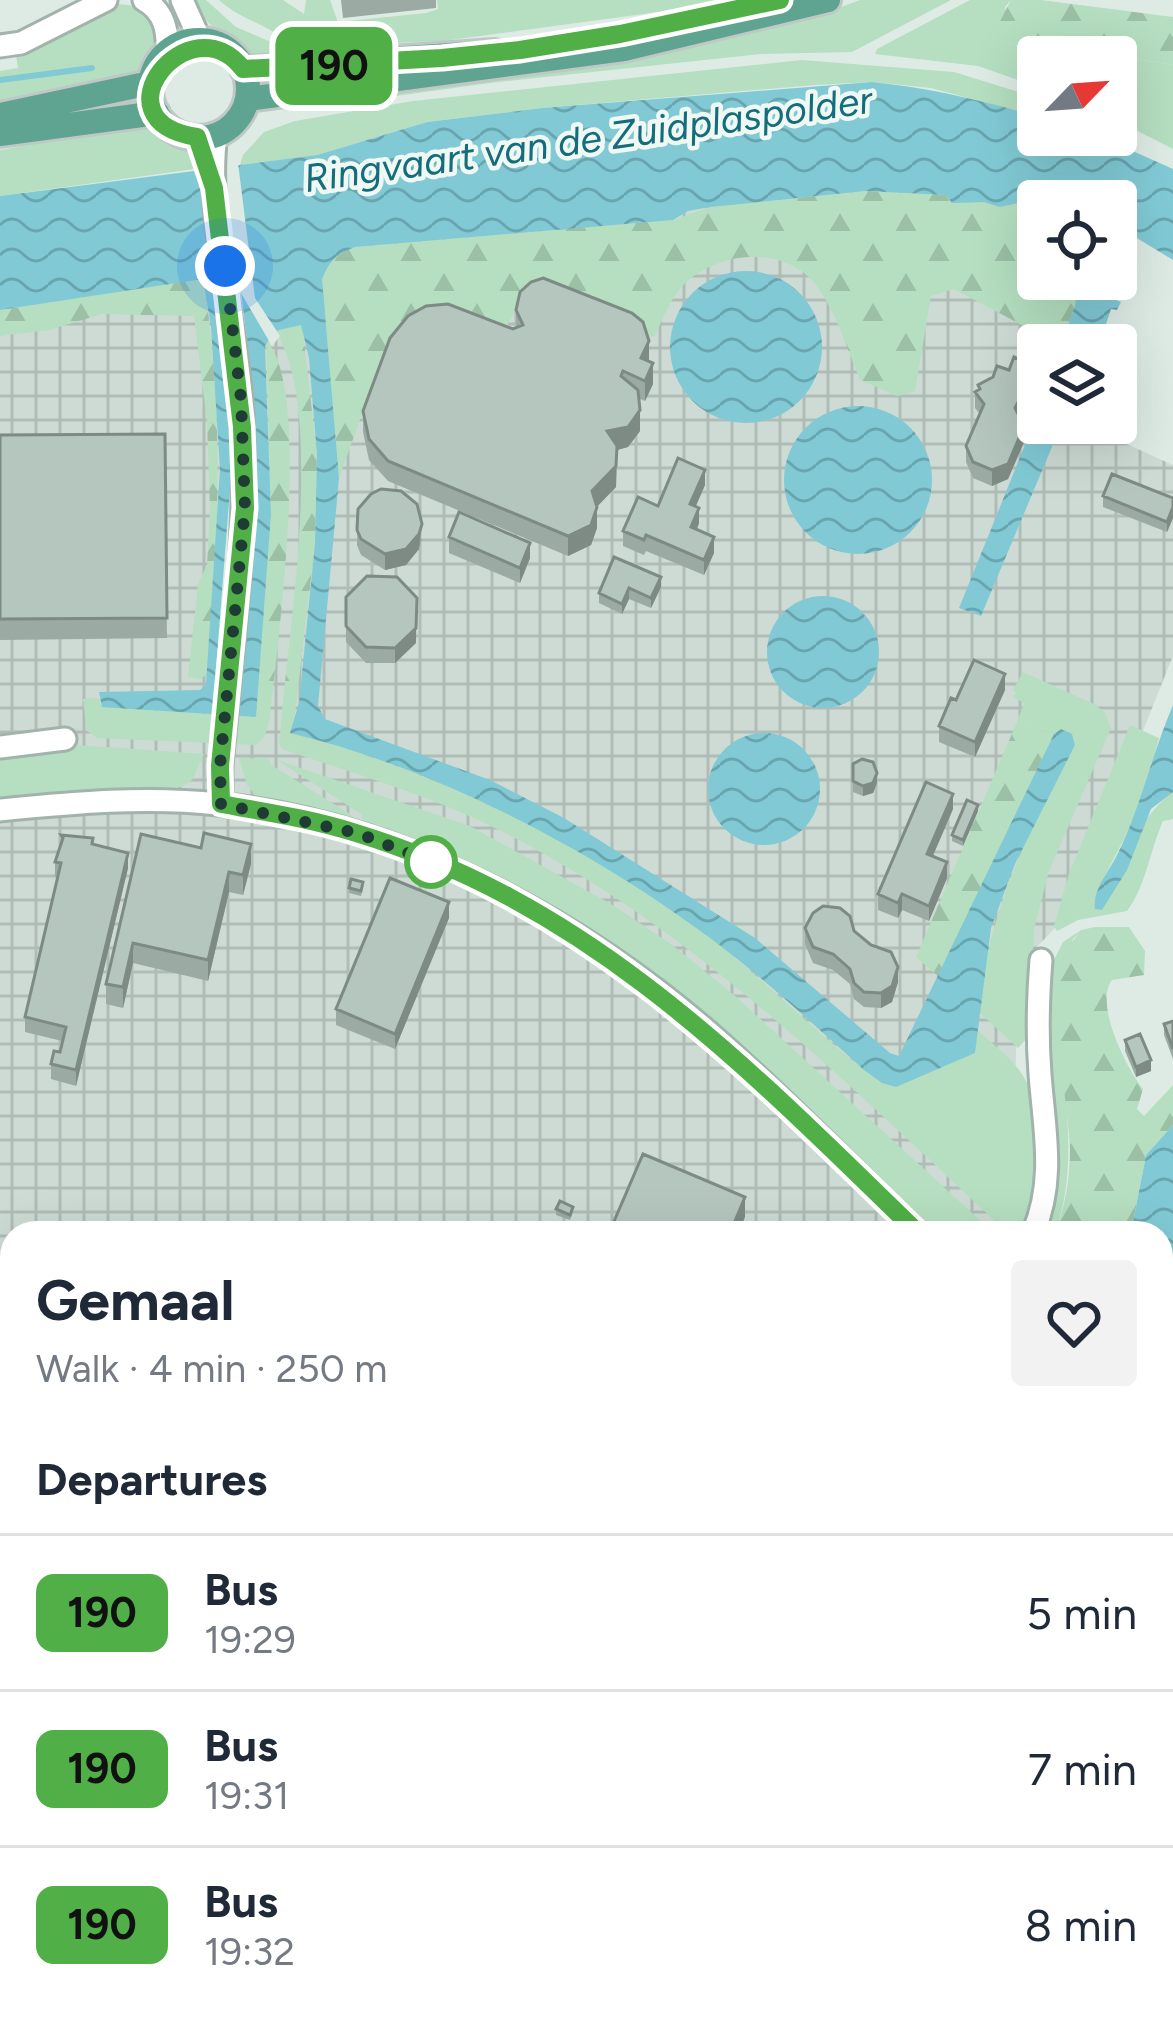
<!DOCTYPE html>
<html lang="en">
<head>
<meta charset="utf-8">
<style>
  :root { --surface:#fff; --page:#f2f2f3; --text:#1f2937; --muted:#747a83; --line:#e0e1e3 }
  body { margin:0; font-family:Figtree,sans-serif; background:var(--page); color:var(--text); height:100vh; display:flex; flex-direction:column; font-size:45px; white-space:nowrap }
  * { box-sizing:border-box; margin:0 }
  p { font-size:39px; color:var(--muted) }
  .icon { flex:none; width:66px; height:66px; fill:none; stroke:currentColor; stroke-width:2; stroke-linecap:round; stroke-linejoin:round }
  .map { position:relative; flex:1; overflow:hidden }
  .drawer { position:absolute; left:0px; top:1221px; width:1173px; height:807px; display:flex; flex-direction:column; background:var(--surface); border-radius:36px 36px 0 0; box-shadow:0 12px 48px #0002 }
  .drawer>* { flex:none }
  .badge { padding:0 24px; border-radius:18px; font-size:42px; line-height:78px }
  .needle { width:78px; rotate:65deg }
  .fabs { position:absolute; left:1017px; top:36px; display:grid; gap:24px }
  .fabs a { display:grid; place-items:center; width:120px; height:120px; border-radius:12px; background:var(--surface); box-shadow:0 12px 48px #0002; font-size:60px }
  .you { position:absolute; width:60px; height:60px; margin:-30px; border:9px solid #fff; border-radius:50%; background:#1a73e8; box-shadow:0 0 0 18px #1a73e833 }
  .map>.badge { position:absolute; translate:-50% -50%; box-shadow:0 0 0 6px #fff }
  h2 { padding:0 36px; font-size:45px; line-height:108px }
  .round { display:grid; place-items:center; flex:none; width:126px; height:126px; border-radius:12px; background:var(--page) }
  .headline { display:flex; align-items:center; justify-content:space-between; height:204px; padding:0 36px }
  h1 { font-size:57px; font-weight:700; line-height:90px }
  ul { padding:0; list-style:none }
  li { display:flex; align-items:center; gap:36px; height:156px; padding:0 36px; border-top:3px solid var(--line) }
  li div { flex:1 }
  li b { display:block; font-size:45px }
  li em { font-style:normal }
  li .badge { min-width:132px; font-weight:700; text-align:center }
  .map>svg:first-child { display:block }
  .industrial { fill:url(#industrial-grid) }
  .grass { fill:#b5dfc0 }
  .forest { fill:url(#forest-firs) }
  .water { fill:url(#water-waves) }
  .pier { fill:#deebe5 }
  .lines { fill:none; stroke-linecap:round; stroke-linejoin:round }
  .stream { stroke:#81cad5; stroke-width:6 }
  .minor-casing { stroke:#a1b3ac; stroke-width:27 }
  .major-casing { stroke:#c0c8c6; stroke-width:30 }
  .minor { stroke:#fff; stroke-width:21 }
  .major { stroke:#5fa491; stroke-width:24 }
  .wall { fill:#9baaa3 }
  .shaded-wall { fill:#7e8b85 }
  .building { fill:#b4c6be; stroke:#7e8b85; stroke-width:3 }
  .line-casing { stroke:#fff; stroke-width:27 }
  .line { stroke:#50af46; stroke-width:18 }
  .walk { stroke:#1e3c34; stroke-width:12; stroke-dasharray:0 21.6 }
  .stop-dot { fill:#fff; stroke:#50af46; stroke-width:6 }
  .labels { text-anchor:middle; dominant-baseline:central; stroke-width:9; stroke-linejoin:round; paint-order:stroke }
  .water-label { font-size:39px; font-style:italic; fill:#146d7c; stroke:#eff8f3 }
</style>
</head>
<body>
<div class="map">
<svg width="1173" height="2026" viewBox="0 0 1173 2026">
  <defs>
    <pattern id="industrial-grid" width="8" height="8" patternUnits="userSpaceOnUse" patternTransform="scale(3)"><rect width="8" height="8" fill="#cddbd4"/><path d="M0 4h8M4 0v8" fill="none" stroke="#b0bdb7"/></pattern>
    <pattern id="forest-firs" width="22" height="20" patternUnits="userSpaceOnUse" patternTransform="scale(3)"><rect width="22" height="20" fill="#b5dfc0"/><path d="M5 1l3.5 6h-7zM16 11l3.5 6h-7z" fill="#9bc0a6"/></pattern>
    <pattern id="water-waves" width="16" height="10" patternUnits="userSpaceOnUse" patternTransform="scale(3)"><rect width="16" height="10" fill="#81cad5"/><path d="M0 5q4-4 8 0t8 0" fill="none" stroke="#69a5ae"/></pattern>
  </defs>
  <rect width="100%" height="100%" fill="#deebe5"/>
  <path class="industrial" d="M905 157 1116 201H1038V279H1092L1070 345H1038V423H1080L1173 465V656L1070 912 1018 967 1012 1227 1006 1233H12V1258L0 1257V298Z"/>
  <path class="grass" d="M192 0H206L236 27 276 44 284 63C244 57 212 35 192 0Z
    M219 0H283L304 14 306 0H330L338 22 426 13 438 9 437 0H747L443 41 392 43 293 62C284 22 249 28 219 0Z
    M860 0H951L852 52 761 54 490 83 309 108 296 102 830 11Z
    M970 0H1011L1005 7 1010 45 1022 40 1173 65V149L1116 120V57H1038V87L978 66 875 54 877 49Z
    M114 4C166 4 163 42 140 75L0 109V71L18 68 16 55 62 37Z
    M802 60 954 72 1038 98V117L931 88 872 82 815 85 542 108 427 122 317 155 239 168 243 155 264 132 295 121 413 101Z
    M138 125C163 131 200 147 198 173L195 169 0 196V150Z
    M1023 672 1096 705 1105 713 1111 728 1049 871 1034 929 1029 1036 1018 1048 979 1012C989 907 1026 837 1075 745L1072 734 1061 729 1054 734 1017 722 1024 703 1013 697 1016 693 1013 690Z
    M98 698 103 707 270 718 265 736 256 745 97 738 87 731 83 699Z
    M282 713 295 714 291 733C431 768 601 851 715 941 772 987 823 1040 882 1083L974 1053 977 1030C996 1047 1017 1061 1028 1085 1047 1121 1037 1197 1023 1233H1008C848 1085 693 926 495 828 428 795 353 773 282 749L279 744Z
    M1130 725 1159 738 1141 806 1097 891C1118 863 1149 807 1173 792V819L1163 821C1150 850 1146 886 1127 911L1078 920 1057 931 1054 926 1069 874Z
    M78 745 204 754 192 780 182 787 68 790 0 798V756Z
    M239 758 270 759V764L353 816 354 821 256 796 247 785Z
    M277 760 470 826 611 904 671 944 734 995 994 1233H933C775 1081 630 924 419 844L420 840 363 820 361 814Z
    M1081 930 1073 939C1068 968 1058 1002 1060 1031 1064 1099 1079 1166 1055 1233H1042L1049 1076 1048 972 1063 942Z
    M1173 1486V2026H1150L1145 2016H1161V1503Z"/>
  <path class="forest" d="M1011 0H1041L1173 17V65L1022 40 1010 45 997 27Z
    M865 191 947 195 952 203 984 202 1000 207 1030 200 1047 201H1038V279H1079L1075 306 1061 345H1038V370L1025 365 1033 331 954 289 931 296 915 391 897 396 860 380C848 350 832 301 810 278 774 242 703 255 676 294 667 307 661 323 654 337L552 293 521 301 502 335 383 356 339 478 322 279C329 261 337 254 355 247L673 220 710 207Z
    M203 278C225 410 218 540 208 674L200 679 188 677 198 584 207 565 210 509 207 422 194 316 102 314 49 330 0 336V310Z
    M302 324 317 455 315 543 295 714 282 713C290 622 325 405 275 331Z
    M266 340C313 389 277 646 270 718L256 717 271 514Z
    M1017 722 1054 734 939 977 916 957Z
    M1095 927H1129L1145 951 1144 975 1112 980C1094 1003 1126 1068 1143 1089L1137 1109 1144 1116 1173 1085V1125L1146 1155 1131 1233H1055C1065 1207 1070 1178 1070 1150 1068 1089 1038 978 1081 930Z"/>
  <path class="water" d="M872 82C929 88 983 100 1038 117V135H1097L1173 169V260L1135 237 1128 239 1116 278V201L1030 200 1000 207 984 202 952 203 946 195 865 191 710 207 688 211 673 220 355 247C337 254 329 261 322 279L339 478 318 706 325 719 490 780 564 818 755 938 890 1053 899 1056 1054 734 1061 729 1072 734 1075 745 1015 864 991 928 975 1053 896 1087 882 1083 864 1070C814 1025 764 978 710 938 591 849 435 768 290 733L299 703 315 543 317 455 309 358 301 325 275 331 265 346 271 514 256 717 102 707 99 692 200 690 206 684 220 469 211 327 203 279 0 310V196L317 155 427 122 542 108Z
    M670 347a76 76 0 1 1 152 0a76 76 0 1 1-152 0Z
    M1079 279H1116L1110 297 1121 302 1117 310 1111 309 1101 339 1095 338 1093 345H1061L1075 306Z
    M784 480a74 74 0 1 1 148 0a74 74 0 1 1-148 0Z
    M1038 413V423H1062L981 616 959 608Z
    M767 652a56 56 0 1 1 112 0a56 56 0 1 1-112 0Z
    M1173 705V792L1151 809 1127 870 1102 910 1095 909C1092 891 1107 874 1116 857 1141 808 1151 756 1173 705Z
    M708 789a56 56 0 1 1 112 0a56 56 0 1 1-112 0Z
    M1173 1125V1395L1161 1429V1233H1131L1146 1155Z
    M0 1257 12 1258V1645L0 1642Z
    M600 2016H1046L1049 2026H602Z"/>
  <path class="pier" d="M238 163 255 298 280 336 272 346 241 293 251 371 256 465 236 722 212 719 232 464 226 375 197 168Z"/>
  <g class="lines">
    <path class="stream" d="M0 80 92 68
      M1161 1713 1173 1685"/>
    <g class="minor-casing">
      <path id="minor" d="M144 0C164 11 168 30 167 51
        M182 0 200 40
        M0 46 21 43 106 0
        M216 135C205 211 235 320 241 399 250 522 232 644 221 766V804
        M0 747 65 739
        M0 810C73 803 145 796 218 804 396 822 573 916 707 1031 780 1095 848 1165 918 1233
        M1033 1233C1056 1180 1044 1129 1040 1074 1037 1036 1038 998 1041 960
        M0 1699 12 1703
        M0 1886 12 1884
        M450 2016 456 2026
        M1093 2016 1097 2026"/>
    </g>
    <g class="major-casing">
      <path id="major" d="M150 89a49 49 0 1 1 98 0a49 49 0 1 1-98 0Z
        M243 69 495 52
        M247 99 624 49 828 0
        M0 115 150 83
        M0 134 157 113"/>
    </g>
    <use href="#minor" class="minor"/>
    <use href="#major" class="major"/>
  </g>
  <path class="wall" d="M341 0H436V8L343 18Z
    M516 310 649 362 653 384 645 401 638 398 640 431 628 447 617 450 616 487 596 507 597 528 591 545 568 556 388 481 369 460 363 432V411L516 328Z
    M1036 381 1019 416 1024 442 1008 479 992 486 973 478 966 462V446L980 414 975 408V392L978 390V385Z
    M165 434 167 638 0 640V435Z
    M705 485 696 506 699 523 697 530 714 553 704 575 646 551 644 555 623 546V531L658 506Z
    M1103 496 1173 498V518L1167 532 1103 507Z
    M358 509 422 539 419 549 406 565 385 570 361 555 357 545Z
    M449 537 530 558 520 583 449 553Z
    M614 557 661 587 651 608 629 599 622 614 599 603V593Z
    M346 597 417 598 416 643 395 663H366L346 642Z
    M1005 690 975 757 939 742V726L956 700Z
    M853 764 877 783 873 793 863 796 853 792Z
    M953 809 933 856 947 878 929 921 902 910 898 918 878 910V894Z
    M978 811 963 846 952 841V835Z
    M141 834 251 864 243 895 229 892 208 981 133 963 123 1008 106 1004V984Z
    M61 835 93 844 128 868 76 1086 51 1079V1064L60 1052 62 1041 25 1032V1017L57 878 55 877V862L61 845Z
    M349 888H363L361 896 349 893Z
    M449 918 395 1049 336 1025V1009Z
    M805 928 854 931 898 982 892 1002 881 1008 864 1007 854 999 850 984 833 970 813 963 805 944Z
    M1173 1021V1059L1164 1035V1024Z
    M1125 1040 1151 1071 1136 1077 1125 1051Z
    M556 1209 573 1212 570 1220 556 1215Z
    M0 1748H12V1784H0Z
    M12 1829V1866L3 1867 0 1831Z"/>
  <path class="shaded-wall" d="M649 341V362L641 358Z
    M653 363V384L645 401V381Z
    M1036 366V381L1015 424V408Z
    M640 410V431L628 447 617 450 616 487 592 512V491L607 431Z
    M1024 426V442L1008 479 992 486V470Z
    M705 470V485L690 519V504Z
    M597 507V528L591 545 568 556V536Z
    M1173 507V518L1167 532V522Z
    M699 508V523L691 543V527Z
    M422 524 419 549 406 565 385 570V554Z
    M714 537V553L704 575V560Z
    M530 543V558L520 583V568Z
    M661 577V587L651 608V598Z
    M629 588V599L622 614V604Z
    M416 628V643L395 663V648Z
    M1005 674V690L975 757V742Z
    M877 773V783L873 793 863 796V786Z
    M953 794V809L927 869V854Z
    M978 805V811L963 846V840Z
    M251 844V864L243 895V875Z
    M128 853V868L76 1086V1070Z
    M947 862V878L929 921V906Z
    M229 872V892L208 981V960Z
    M902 894V910L898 918V903Z
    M449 902V918L395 1049V1034Z
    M133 943V963L123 1008V987Z
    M898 967V982L892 1002 881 1008V993Z
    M1151 1060V1071L1136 1077V1067Z
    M745 1197V1217L739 1233H730Z
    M535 2016H555L540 2026H535Z"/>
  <path class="building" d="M543 278 632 313 643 322 649 341 641 358 653 363 645 381 623 371 621 376 638 390 640 410 628 427 607 431 617 446 616 466 592 491 597 507 591 525 568 536 388 461 369 439 363 411 390 338 408 316 426 306 448 304 513 329 523 325 516 310 520 292 531 282Z
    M1014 357 1036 366 1015 408 1024 426 1008 464 992 470 973 462 966 446 984 404 975 392 980 389 978 385 993 377 997 366 1009 370Z
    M165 434 167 618 0 619V435Z
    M678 458 705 470 690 504 699 508 691 527 714 537 704 560 646 535 644 540 623 531 638 497 658 506Z
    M1112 474 1173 498V507L1167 522 1103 496Z
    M381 489 401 491 417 504 422 524 419 534 406 549 385 554 361 539 357 530 358 509 371 494Z
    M459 512 530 543 520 568 449 537Z
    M614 557 661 577 651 598 629 588 622 604 599 593Z
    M367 576 397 577 417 598 416 628 395 648 366 647 346 626V597Z
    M974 660 1005 674 975 742 939 726 951 698 956 700Z
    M862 759 873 762 877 773 873 783 863 786 853 781V764Z
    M926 782 953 794 927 854 947 862 929 906 902 894 898 903 878 894Z
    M967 800 978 805 963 840 952 835Z
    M204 833 251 844 243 875 229 872 208 960 133 943 123 987 106 984 141 834 201 848Z
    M61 835 93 838 92 844 128 853 76 1070 51 1064 54 1051 60 1052 66 1027 25 1017 61 863 55 862 63 838Z
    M390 878 449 902 395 1034 336 1009Z
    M351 879 363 882 361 891 349 888Z
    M823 906 840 908 850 916 854 931 871 945 891 952 898 967 892 986 881 993 864 992 854 983 850 969 833 954 813 947 805 928 813 913Z
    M1173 1021V1049L1164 1024Z
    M1140 1034 1151 1060 1136 1067 1125 1040Z
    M643 1154 745 1197 730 1233H609Z
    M560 1201 573 1207 570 1215 556 1209Z
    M0 1748H12V1774H0Z
    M12 1829V1855L3 1857 0 1831Z
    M12 1983V2016H28L29 2026H0V1984Z
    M68 2016H97L98 2026H70Z
    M96 2016H124L126 2026H98Z
    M125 2016H168L169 2026H126Z
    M516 2016H529L531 2021 522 2026H498Z"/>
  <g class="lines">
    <g class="line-casing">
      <path id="line" d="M780 0 620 34 520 50 442 58 243 69C191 0 91 121 197 137L214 188 242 427 245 508 220 766 221 804C266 812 312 819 356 833 592 905 746 1066 918 1233"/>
    </g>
    <use href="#line" class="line"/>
    <path class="walk" d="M225 266 241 399 245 508 220 766 221 804 357 833 431 862"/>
  </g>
  <circle class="stop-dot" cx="431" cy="862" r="24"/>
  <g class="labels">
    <g class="water-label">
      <text transform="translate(588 139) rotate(-8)">Ringvaart van de Zuidplaspolder</text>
    </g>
  </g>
</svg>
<div class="fabs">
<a><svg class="needle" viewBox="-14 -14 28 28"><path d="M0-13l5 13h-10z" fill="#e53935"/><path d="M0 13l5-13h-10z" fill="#747a83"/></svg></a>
<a><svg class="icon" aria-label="locate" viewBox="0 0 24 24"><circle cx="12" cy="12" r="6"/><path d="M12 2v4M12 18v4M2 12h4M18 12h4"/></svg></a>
<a><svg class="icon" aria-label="layers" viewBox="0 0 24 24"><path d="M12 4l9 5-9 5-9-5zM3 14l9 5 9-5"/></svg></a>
</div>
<div class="you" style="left:225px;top:266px"></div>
<b class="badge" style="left:334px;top:66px;background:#50af46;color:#111">190</b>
<section class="drawer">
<div class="headline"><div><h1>Gemaal</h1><p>Walk · 4 min · 250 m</p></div><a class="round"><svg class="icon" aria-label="heart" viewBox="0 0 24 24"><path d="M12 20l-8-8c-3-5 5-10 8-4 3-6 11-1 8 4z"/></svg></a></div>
<h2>Departures</h2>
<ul>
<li><span class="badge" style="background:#50af46;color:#111">190</span><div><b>Bus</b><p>19:29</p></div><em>5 min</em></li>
<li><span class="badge" style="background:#50af46;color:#111">190</span><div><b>Bus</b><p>19:31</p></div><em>7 min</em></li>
<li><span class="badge" style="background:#50af46;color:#111">190</span><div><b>Bus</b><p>19:32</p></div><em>8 min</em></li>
</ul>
</section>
</div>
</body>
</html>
